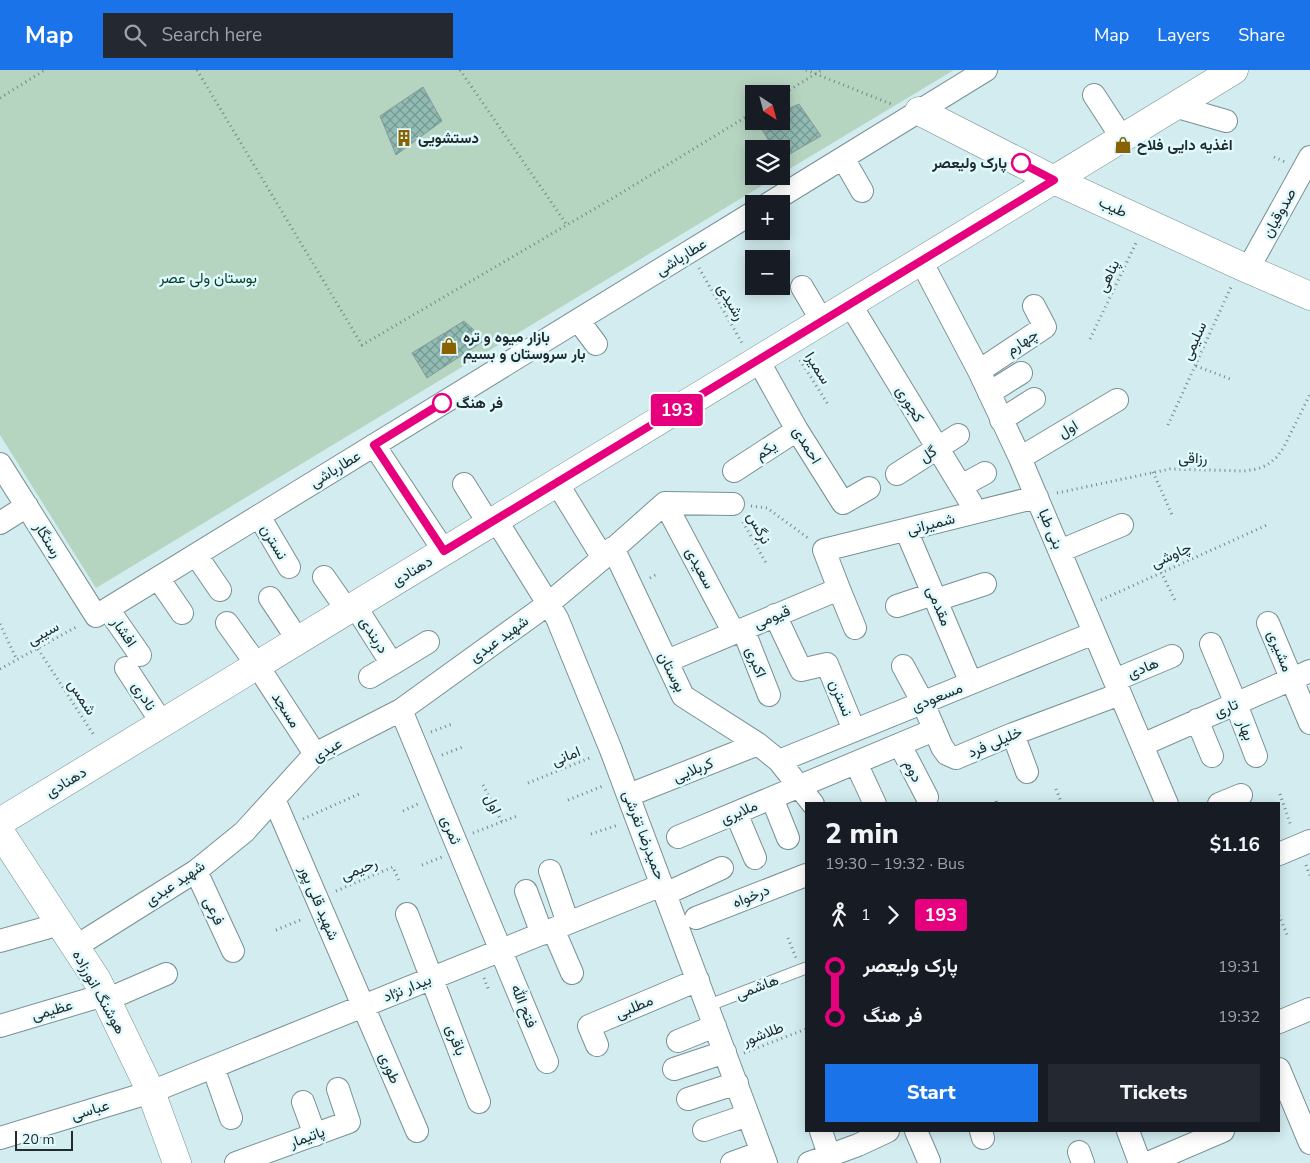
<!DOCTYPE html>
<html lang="en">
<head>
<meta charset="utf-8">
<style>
  :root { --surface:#171b24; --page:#242831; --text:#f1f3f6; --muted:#9ea1a6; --accent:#1a73e8 }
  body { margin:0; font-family:"Nunito Sans",Vazirmatn,sans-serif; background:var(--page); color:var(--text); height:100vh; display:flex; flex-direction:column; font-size:19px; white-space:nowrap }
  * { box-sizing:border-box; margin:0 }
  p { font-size:16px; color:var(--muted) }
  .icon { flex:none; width:28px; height:28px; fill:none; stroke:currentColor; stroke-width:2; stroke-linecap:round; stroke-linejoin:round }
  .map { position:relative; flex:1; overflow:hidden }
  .side { position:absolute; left:805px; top:732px; width:475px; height:330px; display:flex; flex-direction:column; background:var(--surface); border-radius:0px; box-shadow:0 2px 12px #0003 }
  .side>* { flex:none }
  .badge { padding:0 10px; border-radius:4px; font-size:18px; line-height:32px }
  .needle { width:32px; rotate:144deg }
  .fabs { position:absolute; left:745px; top:15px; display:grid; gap:10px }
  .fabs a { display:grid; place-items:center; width:45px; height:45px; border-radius:0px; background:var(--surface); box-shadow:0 2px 12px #0003; font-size:25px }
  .scale { position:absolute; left:15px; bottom:12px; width:58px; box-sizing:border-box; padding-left:5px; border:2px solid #222c2d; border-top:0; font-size:14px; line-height:18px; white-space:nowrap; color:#222c2d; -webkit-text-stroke:4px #dff9fd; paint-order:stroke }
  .map>.badge { position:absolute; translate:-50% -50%; box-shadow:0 0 0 2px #fff }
  .legs { display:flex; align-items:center; gap:8px; height:55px; padding:0 20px; font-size:16px }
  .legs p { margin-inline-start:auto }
  .head { display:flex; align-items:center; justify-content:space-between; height:85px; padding:0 20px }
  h1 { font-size:28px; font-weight:800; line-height:38px }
  .button { display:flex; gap:10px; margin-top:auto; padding:10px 20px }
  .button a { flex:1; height:58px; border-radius:0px; background:var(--accent); color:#fff; font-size:20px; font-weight:800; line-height:58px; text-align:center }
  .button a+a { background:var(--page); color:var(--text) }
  ul { padding:0 20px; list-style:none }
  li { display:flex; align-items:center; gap:18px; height:50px; font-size:19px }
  li i { display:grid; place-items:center; width:8px; height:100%; margin:0 6px; background:currentColor }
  li i::after { content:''; width:12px; height:12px; margin:-6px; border:4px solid; border-radius:50%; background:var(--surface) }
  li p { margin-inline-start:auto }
  li:first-child i { background:linear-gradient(#0000 50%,currentColor 0) }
  li:last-child i { background:linear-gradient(currentColor 50%,#0000 0) }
  header { display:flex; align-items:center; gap:30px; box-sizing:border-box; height:70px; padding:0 25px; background:var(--accent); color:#fff }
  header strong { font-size:24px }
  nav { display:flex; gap:28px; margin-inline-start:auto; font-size:18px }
  .search { width:350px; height:45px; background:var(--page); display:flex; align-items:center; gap:12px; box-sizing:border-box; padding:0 18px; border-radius:0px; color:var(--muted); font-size:19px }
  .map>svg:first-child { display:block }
  .park { fill:#b6d5c1; fill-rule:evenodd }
  .building { fill:url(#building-cross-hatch); stroke:#869d99 }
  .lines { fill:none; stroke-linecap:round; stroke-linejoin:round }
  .service-casing { stroke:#799194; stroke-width:13 }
  .minor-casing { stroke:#799194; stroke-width:24 }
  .secondary-casing { stroke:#799194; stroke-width:29 }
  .path { stroke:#758789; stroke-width:3; stroke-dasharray:1 4; stroke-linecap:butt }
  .service { stroke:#fff; stroke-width:11 }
  .minor { stroke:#fff; stroke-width:22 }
  .secondary { stroke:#fff; stroke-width:28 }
  .line-1-casing { stroke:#fff; stroke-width:11 }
  .line-1 { stroke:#e6007e; stroke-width:8 }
  .stop-1-dot { fill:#fff; stroke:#e6007e; stroke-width:2.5 }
  .labels { text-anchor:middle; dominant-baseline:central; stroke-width:5; stroke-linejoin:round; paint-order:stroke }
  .poi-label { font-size:15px; font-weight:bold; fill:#222c2d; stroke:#dff9fd; text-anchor:start }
  .stop-label { font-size:15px; font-weight:bold; fill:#222c2d; stroke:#dff9fd; text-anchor:end }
  .street-label { font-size:15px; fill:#222c2d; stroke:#dff9fd }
  .park-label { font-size:15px; fill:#003d22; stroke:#dff9fd }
</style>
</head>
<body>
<header>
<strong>Map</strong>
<div class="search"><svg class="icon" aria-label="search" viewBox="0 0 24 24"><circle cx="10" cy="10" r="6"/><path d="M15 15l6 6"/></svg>Search here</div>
<nav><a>Map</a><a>Layers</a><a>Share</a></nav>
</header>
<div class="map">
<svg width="1310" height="1093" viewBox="0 0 1310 1093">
  <defs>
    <pattern id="building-cross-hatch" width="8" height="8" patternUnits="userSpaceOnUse" patternTransform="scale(1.25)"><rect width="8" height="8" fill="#91bbb3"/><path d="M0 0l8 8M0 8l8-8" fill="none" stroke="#769892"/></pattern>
  </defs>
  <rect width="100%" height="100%" fill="#d2ecef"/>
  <path class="park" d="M0 0H954L781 104V79H754V106H778L96 518 0 365ZM754 24H781V51H754Z"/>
  <path class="building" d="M423 17 442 51 396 85 380 46Z
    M799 34 821 66 781 89V79H774L758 53 762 51H781V42Z
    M464 251 485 270 427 308 412 283Z"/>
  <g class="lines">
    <g class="service-casing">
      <path id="service" d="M707 936 806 898"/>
    </g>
    <g class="minor-casing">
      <path id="minor" d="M1094 25 1122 68
        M1174 36 1226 51
        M843 88 862 121
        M768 134 986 0
        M921 191 979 301 1020 388 1167 734
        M1248 199 1310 87
        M802 217 822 251
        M850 234 971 433
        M578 250 596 274
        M758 290 797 360 843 433 869 418
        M979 301 1045 257 1034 236
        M989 323 1021 303
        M1001 350 1034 329
        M374 375 444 481
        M1020 388 1117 330
        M0 394 96 546 754 142
        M734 401 797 360
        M897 404 958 365
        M557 413 603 488
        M464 414 489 454
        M961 416 985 403
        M665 433 734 563
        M259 446 289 497
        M496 450 557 548 611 680 766 1093
        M0 453 27 436
        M906 460 971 613
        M613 478 683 626 758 674 779 691 813 734
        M1060 481 1122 455
        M196 485 220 520
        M324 507 347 540
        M158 508 182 543
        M839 519 855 558
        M270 528 298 570
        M936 530 985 514
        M355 536 392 594 370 607
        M897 536 933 524
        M108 539 140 585
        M775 545 801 600 827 594 854 660
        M227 553 257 595 315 684
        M1268 553 1310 653
        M743 559 769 625
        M1211 574 1236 634 1256 686
        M667 591 839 519 824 480 1037 427
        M392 594 428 572
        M903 596 923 633 942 677 947 684 956 688 1013 664 1120 624
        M126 598 162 653
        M1115 610 1172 586
        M401 640 547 992
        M1197 650 1212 686
        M1013 664 1027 702
        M900 675 927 727
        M1142 675 1310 601
        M779 691 1094 563
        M856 693 875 734
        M629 725 758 674
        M772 728 788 768
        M274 729 417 1061
        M1219 734 1241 725
        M736 743 755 788
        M678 767 934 660
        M1279 784 1310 771
        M196 801 233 881
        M550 801 568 853
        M526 821 542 864
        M665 824 722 798
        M407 844 479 1032
        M696 848 806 805
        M553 859 572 903
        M0 871 60 854
        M75 877 196 801 244 762 315 684 401 640 548 534 603 488 665 433 733 434
        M106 930 166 904
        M1279 952 1310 939
        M0 956 104 925
        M678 971 715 956
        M597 975 589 956 698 910
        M213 997 231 1048
        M674 999 725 982
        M1279 999 1310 1073
        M688 1029 737 1013
        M303 1032 315 1065
        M704 1060 748 1045
        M821 1061 829 1085
        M916 1061 929 1091
        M981 1061 983 1068
        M1128 1061 1140 1093
        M0 1068 151 1022 662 815
        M1079 1082 1083 1093
        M236 1093 349 1052 338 1019
        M732 1093 762 1082
        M809 1093 858 1075 888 1061
        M1148 1093 1223 1061"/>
    </g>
    <g class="secondary-casing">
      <path id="secondary" d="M919 41 1054 110 1241 196 1310 226
        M0 752 1234 0
        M0 762 97 910 151 1022 177 1093"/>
    </g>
    <path class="path" d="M197 0 362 275 618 125 754 42
      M460 0 567 155
      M806 0 891 34
      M781 25 822 0
      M0 28 45 0
      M1274 87 1285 92
      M699 198 742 273
      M1090 269 1136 173
      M800 290 829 336
      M1196 296 1233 310
      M1168 355 1231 217
      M1153 402 1173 447
      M1057 423 1170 399 1244 401 1257 399 1267 395 1277 387 1284 377 1310 324
      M751 436 767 438 808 468
      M743 452 766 493
      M1161 502 1175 530
      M650 508 657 504
      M1101 530 1267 455
      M0 554 17 590
      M38 579 95 667
      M0 599 78 556
      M431 662 452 654
      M442 685 465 676
      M528 713 592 687
      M483 715 502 752
      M1056 719 1062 734
      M1280 724 1291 756
      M568 730 603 716
      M996 731 997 734
      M403 741 418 734
      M303 749 359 724
      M473 763 517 746
      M591 764 618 755
      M422 795 442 787
      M1306 795 1310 806
      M336 821 393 797 400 813
      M1279 845 1288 867
      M276 860 303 849
      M788 868 796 888
      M484 908 489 921
      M744 983 806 959"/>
    <use href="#service" class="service"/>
    <use href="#minor" class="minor"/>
    <use href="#secondary" class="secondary"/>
  </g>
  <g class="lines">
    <g class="line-1-casing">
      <path id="line-1" d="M442 333 374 375 444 481 1054 110 1021 93"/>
    </g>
    <use href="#line-1" class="line-1"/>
  </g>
  <defs>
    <g id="building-bare" transform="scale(1.35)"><path d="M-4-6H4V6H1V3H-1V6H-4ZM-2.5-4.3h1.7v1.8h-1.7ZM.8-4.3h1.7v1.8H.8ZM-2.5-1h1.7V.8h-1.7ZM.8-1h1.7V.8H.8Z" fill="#896200" stroke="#dff9fd" stroke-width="2.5" paint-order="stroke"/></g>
    <g id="shop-bare" transform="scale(1.35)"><path d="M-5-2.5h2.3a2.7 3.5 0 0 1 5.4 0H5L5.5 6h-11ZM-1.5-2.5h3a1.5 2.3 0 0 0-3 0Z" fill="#896200" stroke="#dff9fd" stroke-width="2.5" paint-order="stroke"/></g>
  </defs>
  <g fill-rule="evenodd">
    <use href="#building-bare" x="404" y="68"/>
    <use href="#shop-bare" x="1123" y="75"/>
    <use href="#shop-bare" x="449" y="276"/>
  </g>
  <g class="stop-1-dot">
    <circle cx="1021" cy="93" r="9"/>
    <circle cx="442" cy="333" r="9"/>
  </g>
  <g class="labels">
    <g class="poi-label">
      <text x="418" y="68">دستشویی</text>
      <text x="1137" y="75">اغذیه دایی فلاح</text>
      <text x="463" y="267">بازار میوه و تره<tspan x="463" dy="17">بار سروستان و بسیم</tspan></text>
    </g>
    <g class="stop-label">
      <text x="1007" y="93">پارک ولیعصر</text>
      <text x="456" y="333" text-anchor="start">فر هنگ</text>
    </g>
    <g class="street-label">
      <text transform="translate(1113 137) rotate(25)">طیب</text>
      <text transform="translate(1279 143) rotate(-61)">صدوقیان</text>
      <text transform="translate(681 187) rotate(-32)">عطارباشی</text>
      <text transform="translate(1108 206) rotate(-65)">پناهی</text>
      <text transform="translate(731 232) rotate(60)">رشیدی</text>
      <text transform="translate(1194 271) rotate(-66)">سلیمی</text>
      <text transform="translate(1022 272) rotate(-34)">چهارم</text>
      <text transform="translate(818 298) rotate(58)">سمیرا</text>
      <text transform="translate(910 334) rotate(59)">کجوری</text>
      <text transform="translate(1068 359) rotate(-31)">اول</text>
      <text transform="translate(807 375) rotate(59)">احمدی</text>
      <text transform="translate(766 380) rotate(-33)">یکم</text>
      <text transform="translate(928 384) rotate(-33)">گل</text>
      <text transform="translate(1193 388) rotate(1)">رزاقی</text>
      <text transform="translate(335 399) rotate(-32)">عطارباشی</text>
      <text transform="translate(931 454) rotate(-14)">شمیرانی</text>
      <text transform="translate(759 458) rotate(61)">نرگس</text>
      <text transform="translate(1051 459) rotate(67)">بنی طبا</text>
      <text transform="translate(48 470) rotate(58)">رستگار</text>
      <text transform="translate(274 472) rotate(59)">نسترن</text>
      <text transform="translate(1171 485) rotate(-24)">چاوشی</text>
      <text transform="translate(700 498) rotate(62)">سعیدی</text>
      <text transform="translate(412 501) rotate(-31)">دهنادی</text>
      <text transform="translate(939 536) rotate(67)">مقدمی</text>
      <text transform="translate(772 547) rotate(-23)">قیومی</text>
      <text transform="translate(124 562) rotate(55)">افشار</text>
      <text transform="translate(43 563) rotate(-29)">سیبی</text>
      <text transform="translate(374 565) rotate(58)">دربندی</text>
      <text transform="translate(499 569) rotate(-36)">شهید عبدی</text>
      <text transform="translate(1280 581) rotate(68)">مشیری</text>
      <text transform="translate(756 592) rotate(68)">اکبری</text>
      <text transform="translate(1143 598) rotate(-22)">هادی</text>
      <text transform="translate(672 602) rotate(63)">بوستان</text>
      <text transform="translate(144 626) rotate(57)">نادری</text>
      <text transform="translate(82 627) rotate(57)">شمس</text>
      <text transform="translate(937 627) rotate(-22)">مسعودی</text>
      <text transform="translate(841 628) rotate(67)">نسترن</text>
      <text transform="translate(1226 638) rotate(-23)">تاری</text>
      <text transform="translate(286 640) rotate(57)">مسجد</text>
      <text transform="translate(1246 660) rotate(69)">بهار</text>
      <text transform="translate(995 672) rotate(-23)">خلیلی فرد</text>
      <text transform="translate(327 680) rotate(-32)">عبدی</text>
      <text transform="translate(566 686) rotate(-22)">امانی</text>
      <text transform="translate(693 700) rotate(-22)">کربلایی</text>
      <text transform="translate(913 701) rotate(63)">دوم</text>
      <text transform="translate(66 712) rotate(-31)">دهنادی</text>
      <text transform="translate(493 734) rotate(64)">اول</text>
      <text transform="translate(739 742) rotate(-23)">ملایری</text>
      <text transform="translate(451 760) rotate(68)">ثمری</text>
      <text transform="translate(644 765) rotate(69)">حمیدرضا تفرشی</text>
      <text transform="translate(359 799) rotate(-22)">رحیمی</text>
      <text transform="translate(175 813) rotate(-34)">شهید عبدی</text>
      <text transform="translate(751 826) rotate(-22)">درخواه</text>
      <text transform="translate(319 833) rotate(67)">شهید قلی پور</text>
      <text transform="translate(214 841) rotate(65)">فرعی</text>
      <text transform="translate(757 917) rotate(-21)">هاشمی</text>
      <text transform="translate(407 918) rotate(-22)">بیدار نژاد</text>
      <text transform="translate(99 922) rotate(61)">هوشنگ انورزاده</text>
      <text transform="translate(524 936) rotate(68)">فتح الله</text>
      <text transform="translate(634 937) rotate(-23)">مطلبی</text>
      <text transform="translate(52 940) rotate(-16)">عظیمی</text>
      <text transform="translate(763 964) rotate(-21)">طلاشور</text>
      <text transform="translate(456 970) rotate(69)">باقری</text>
      <text transform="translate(390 998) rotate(67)">طوری</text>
      <text transform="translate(90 1040) rotate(-17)">عباسی</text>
      <text transform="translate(307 1067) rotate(-20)">پاتیمار</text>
    </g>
    <g class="park-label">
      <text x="208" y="208">بوستان ولی عصر</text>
    </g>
  </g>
</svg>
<div class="fabs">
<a><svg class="needle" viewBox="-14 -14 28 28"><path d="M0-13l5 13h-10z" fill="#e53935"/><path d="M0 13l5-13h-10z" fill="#9ea1a6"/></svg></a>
<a><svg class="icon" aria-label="layers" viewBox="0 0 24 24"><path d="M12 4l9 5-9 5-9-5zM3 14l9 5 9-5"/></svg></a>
<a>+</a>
<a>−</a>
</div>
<div class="scale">20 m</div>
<b class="badge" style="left:677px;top:340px;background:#e6007e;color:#fff">193</b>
<section class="side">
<div class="head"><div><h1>2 min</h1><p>19:30 – 19:32 · Bus</p></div><b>$1.16</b></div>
<div class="legs"><svg class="icon" aria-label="walk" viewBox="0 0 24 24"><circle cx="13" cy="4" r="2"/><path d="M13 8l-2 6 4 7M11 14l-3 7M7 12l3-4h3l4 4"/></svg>1<svg class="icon" aria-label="forward" viewBox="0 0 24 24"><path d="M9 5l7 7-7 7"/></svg><b class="badge" style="background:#e6007e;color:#fff">193</b></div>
<ul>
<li><i style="color:#e6007e"></i><b>پارک ولیعصر</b><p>19:31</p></li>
<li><i style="color:#e6007e"></i><b>فر هنگ</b><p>19:32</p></li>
</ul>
<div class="button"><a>Start</a><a>Tickets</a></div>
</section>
</div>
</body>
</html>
